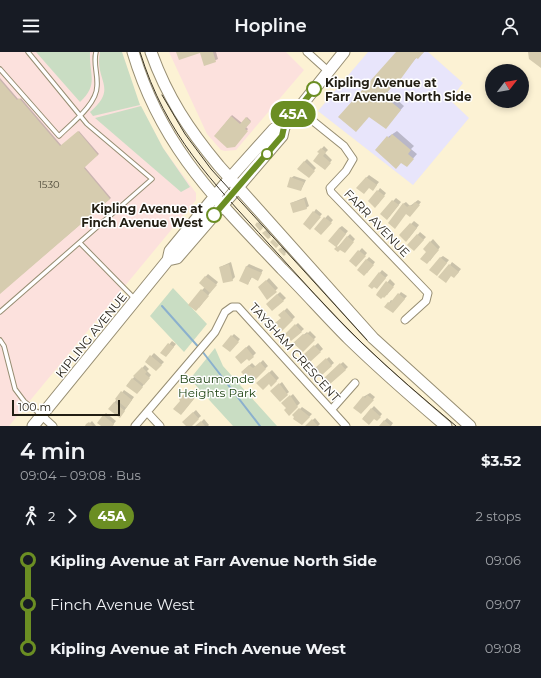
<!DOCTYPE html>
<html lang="en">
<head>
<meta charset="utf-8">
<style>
  :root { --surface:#171b24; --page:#242831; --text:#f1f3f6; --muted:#9ea1a6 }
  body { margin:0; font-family:Montserrat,sans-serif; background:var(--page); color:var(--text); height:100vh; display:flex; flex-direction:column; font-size:15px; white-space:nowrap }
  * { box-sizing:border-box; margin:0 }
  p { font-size:13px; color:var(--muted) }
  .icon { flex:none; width:22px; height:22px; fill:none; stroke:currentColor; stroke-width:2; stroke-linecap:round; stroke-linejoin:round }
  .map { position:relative; height:374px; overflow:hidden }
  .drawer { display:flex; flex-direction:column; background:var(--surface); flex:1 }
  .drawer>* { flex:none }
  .badge { padding:0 8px; border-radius:13px; font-size:14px; line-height:26px }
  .needle { width:26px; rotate:59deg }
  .tools { position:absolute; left:485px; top:12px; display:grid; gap:8px }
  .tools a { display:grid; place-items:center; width:44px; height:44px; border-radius:50%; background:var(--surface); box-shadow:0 2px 6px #0003; font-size:20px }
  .scale { position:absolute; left:12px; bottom:10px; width:108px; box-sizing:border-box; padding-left:4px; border:2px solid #221e13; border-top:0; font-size:11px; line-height:14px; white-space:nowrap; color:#221e13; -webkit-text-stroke:3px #fff; paint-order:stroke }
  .map>.badge { position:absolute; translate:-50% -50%; box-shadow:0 0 0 2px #fff }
  .legs { display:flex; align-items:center; gap:6px; height:44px; padding:0 20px; font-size:13px }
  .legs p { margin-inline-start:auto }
  .overview { display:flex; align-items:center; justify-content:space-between; height:68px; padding:0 20px }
  h1 { font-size:22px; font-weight:600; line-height:30px }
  ul { padding:0 20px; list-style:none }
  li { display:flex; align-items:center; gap:14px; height:44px; font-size:15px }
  li i { display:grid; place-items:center; width:6px; height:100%; margin:0 5px; background:currentColor }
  li i::after { content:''; width:10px; height:10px; margin:-5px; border:3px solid; border-radius:50%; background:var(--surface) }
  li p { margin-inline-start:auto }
  li:first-child i { background:linear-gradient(#0000 50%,currentColor 0) }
  li:last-child i { background:linear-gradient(currentColor 50%,#0000 0) }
  header { display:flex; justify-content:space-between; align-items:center; height:52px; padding:0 20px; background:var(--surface); font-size:18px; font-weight:600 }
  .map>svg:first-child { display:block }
  .commercial { fill:#fce1dd }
  .education { fill:#e8e5fb }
  .green { fill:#c9ddc3 }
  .shadow { fill:#0003 }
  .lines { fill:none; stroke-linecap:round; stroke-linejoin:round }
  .stream { stroke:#8bb0cd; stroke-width:2 }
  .building { fill:#d6ccaf }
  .lane-casing { stroke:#968d72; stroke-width:5.5 }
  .street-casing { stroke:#968d72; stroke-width:9 }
  .secondary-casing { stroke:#968d72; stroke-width:13 }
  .lane { stroke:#fff; stroke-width:3.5 }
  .street { stroke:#fff; stroke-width:7 }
  .secondary { stroke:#fff; stroke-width:11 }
  .tram { stroke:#3c372a; stroke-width:1 }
  .line-1-casing { stroke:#fff; stroke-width:9 }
  .line-1 { stroke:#6b8e23; stroke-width:6 }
  .stop-1-dot { fill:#fff; stroke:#6b8e23; stroke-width:2 }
  .labels { text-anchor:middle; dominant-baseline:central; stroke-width:3; stroke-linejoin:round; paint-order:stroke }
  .number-label { font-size:10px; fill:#4f4a3a }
  .stop-label { font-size:12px; font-weight:bold; fill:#221e13; stroke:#fff; text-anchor:start }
  .street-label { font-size:12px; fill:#221e13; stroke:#fff }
  .park-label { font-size:12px; fill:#1f4413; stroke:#fff }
</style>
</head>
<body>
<header><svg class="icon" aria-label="menu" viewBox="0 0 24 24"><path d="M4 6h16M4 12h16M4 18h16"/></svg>Hopline<svg class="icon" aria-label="person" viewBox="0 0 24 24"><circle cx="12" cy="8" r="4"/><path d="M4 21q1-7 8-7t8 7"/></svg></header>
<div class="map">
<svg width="541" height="374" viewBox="0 0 541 374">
  <rect width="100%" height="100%" fill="#fcf2d4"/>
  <path class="commercial" d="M0 0H122L138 49 147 66 163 96 196 141V148L9 374H0Z
    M169 0H286L304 18 236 98 225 99 221 98 207 82Z"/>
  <path class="education" d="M368 0H428L463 31 450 48 469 66 413 133 318 59Z"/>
  <path class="green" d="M36 0H90C89 23 99 32 80 50Z
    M100 0H122L140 53 93 64 90 60C119 35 94 29 100 0Z
    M141 54 163 96 190 135 181 140 95 66Z
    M173 236 207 272 184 300 150 264Z
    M215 296 223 314 277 374H233L190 327Z"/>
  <path class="shadow" d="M177 0H216L218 7 205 13 201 0Z
    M397 0H424L417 5 387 39 404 54 389 71 369 64Z
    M0 26 19 48 21 46 62 94 79 79 99 102 84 114 111 146 0 241Z
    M232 63 242 71 247 65 251 69 246 75 248 77 235 94 215 84Z
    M397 79 414 94 411 97 417 102 410 110H401L388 85Z
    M324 94 328 98 325 101 332 108 327 114 319 100Z
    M307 107 316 116 309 124 304 110Z
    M369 123 379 130 375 135 369 134 366 126Z
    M294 124 306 128 301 138 291 126Z
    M380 136 386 141 378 152V139Z
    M306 145 309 154 306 156 291 151Z
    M396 146 401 150 389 165 381 162Z
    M418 148 421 150 412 161 403 152 406 150 410 154Z
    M316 157 322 162 312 174 314 160Z
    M328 163 333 168 323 180 315 177Z
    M414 169 419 173 409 186 400 183Z
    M259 170 263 175 261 177 256 173Z
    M342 174 348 179 338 191 339 176Z
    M266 178 271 183 268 186 264 181Z
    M420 180 426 185 414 198 409 193Z
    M350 182 355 187 347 197H336Z
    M433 187 440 195 430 209 427 200 424 197Z
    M282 195 286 200 284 203 279 198Z
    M362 196 367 201 359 211 350 209Z
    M443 204 449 208 439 220 440 206Z
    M369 205 375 210 367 221 358 218Z
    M231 210 235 225 232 228 220 215Z
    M452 210 461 217 457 222 452 223 450 213Z
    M249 212 263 218 258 227 252 225 248 232 246 215Z
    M382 218 388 223 379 233 369 234Z
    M208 222 218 230 199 256 202 238 205 235 200 231Z
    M269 226 278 236 267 247 260 235Z
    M390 227 395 232 387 243H378Z
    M280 240 286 246 272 258 267 252Z
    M401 240 407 244 393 260 389 251 391 248 393 249Z
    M287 256 295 265 282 277V266L280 263Z
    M298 271 304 277 291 288 286 282Z
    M310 279 316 285 303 298 294 291 307 280 308 281Z
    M234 282 240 287 232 297V284Z
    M172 289 176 292 168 302 162 301Z
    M318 291 323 297 310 308 305 303Z
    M249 293 256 301 249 308 247 306 236 305Z
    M154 301 164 310 156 318 146 310Z
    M329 305 334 311 322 321 317 316Z
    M263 308 268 314 254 327 248 321 242 320 252 311 256 315Z
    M343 310 348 315 330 331 325 326Z
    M145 313 149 317 147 319 151 323 139 339 127 333Z
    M272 318 279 326 271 334 269 331H258Z
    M282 330 289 340 280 348 272 339Z
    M124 338 134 345 122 362 110 356Z
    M189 338 196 344 183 360 180 347Z
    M370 341 375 345 361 361 363 345Z
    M293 342 300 351 289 362 287 356 283 351Z
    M374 354 382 362 377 368 374 366H363Z
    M302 355 312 362 302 372 294 363Z
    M196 358 201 364 190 374H187L183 370Z
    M106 361 116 369 112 374H102L103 364Z
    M315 366 320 372 318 374H306Z
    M387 366 393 371 391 374H380Z
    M204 367 209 373 208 374H197Z
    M92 369 96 374H87Z"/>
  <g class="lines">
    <path class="stream" d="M162 254 202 299 260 374"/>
  </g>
  <path class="building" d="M176 0H213L216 10 204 14 200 1 179 8Z
    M396 0H424L418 7 416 6 400 28 399 27 384 44 401 58 386 77 369 65 356 80 338 65Z
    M528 0H541V16L529 7Z
    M0 28 17 48 19 46 60 94 78 79 98 103 84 116 110 147 0 242Z
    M231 64 240 72 246 65 251 70 245 77 248 79 235 95 227 96 214 84Z
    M392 82 411 98 408 102 414 107 407 115 401 111 396 117 375 98 387 84 389 86Z
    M321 96 326 100 323 104 331 111 325 118 313 109 319 101 317 100Z
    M304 109 315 119 309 126 297 117Z
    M290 125 304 130 301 139 287 135Z
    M366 125 377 133 373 139 369 136 364 142 356 136Z
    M377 138 385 144 375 156 368 149Z
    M304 147 307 157 293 161 290 151Z
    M392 148 399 153 387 168 380 162Z
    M415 150 420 153 410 165 406 162 395 177 388 171 403 151 407 155 410 153 412 154Z
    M313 159 321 165 310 178 303 172Z
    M324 165 332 171 321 183 314 177Z
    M257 170 263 176 260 179 255 173Z
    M410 171 417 176 406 190 399 183Z
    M339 176 346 182 337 194 338 195 347 184 354 190 345 201 340 198 338 200 334 197 336 195 328 189Z
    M265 179 271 185 268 187 262 181Z
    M417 182 424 188 414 199 407 193Z
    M273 187 279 193 276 196 270 190Z
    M430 189 439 198 427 212 420 207 426 200 423 197Z
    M280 196 286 202 284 204 278 198Z
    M358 198 366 204 356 215 349 209Z
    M440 205 447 211 437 224 429 218Z
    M366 207 374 213 364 224 357 218Z
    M229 212 233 229 223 231 219 215Z
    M449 212 459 220 454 226 451 224 446 231 438 225Z
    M246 214 262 221 258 229 251 225 248 233 239 229Z
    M379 220 386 226 377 237 374 235 372 237 368 234Z
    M205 224 217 233 210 241 199 231Z
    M266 228 277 240 267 248 258 235Z
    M386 229 394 235 384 246 383 245 381 247 376 243 377 241Z
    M201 237 209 244 196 259 188 253Z
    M398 241 405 247 393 261 384 255 388 250 390 251Z
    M277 242 284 249 272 259 266 252Z
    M284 258 293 268 282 279 275 271 281 266 278 263Z
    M295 272 302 280 291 289 285 282Z
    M307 281 315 288 303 300 293 291 303 282 305 283Z
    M231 283 239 290 230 300 222 294Z
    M168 291 174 295 166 305 160 301Z
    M314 293 321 300 310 310 303 303Z
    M246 295 254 305 249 309 247 307 241 312 235 305Z
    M150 303 162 313 156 319 145 310Z
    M326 306 332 314 322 323 315 316Z
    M260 310 266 317 254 329 248 323 246 325 241 320 249 313 253 316Z
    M340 311 346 318 330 332 324 326Z
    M142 315 147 320 145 322 150 326 144 333 133 324Z
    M269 320 277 329 271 335 269 332 263 338 256 331Z
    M132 326 143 335 137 342 126 334Z
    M279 331 288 343 280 350 270 339Z
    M121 339 132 348 126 356 115 347Z
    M186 340 194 347 181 363 173 357 180 349 179 347Z
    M290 343 298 355 289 364 284 358 286 356 281 351Z
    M367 343 374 348 361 362 353 356 363 344 365 346Z
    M114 350 125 359 120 366 108 357Z
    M299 356 310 365 302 373 293 367 294 365 292 363Z
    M371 356 381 365 377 369 374 367 369 373 362 367Z
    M193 360 199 367 192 374H186L182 370Z
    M103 363 114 372 113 374H101L97 371Z
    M312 367 318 374H305Z
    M384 368 391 374H379Z
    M201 369 205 374H195Z
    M89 370 93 374H85L86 372Z"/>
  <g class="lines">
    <g class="lane-casing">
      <path id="lane" d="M0 17 59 84C72 71 97 52 97 34 98 22 93 11 96 0
        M80 191 134 246
        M0 260 152 127 87 72 28 0
        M0 288 4 294 15 337 24 349 41 363"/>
    </g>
    <g class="street-casing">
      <path id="street" d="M307 0 328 19
        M298 57 344 94 353 107 346 119 330 136 331 140 428 241 426 249 405 268
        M332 357 355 331
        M147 360 160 374
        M42 364 53 374
        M135 374 215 280 225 260 232 255H238L346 374"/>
    </g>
    <g class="secondary-casing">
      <path id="secondary" d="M133 0C161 95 216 147 282 217 305 240 326 264 349 287 380 317 413 346 446 374
        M151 0C167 45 189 78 219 114L373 286 470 374
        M168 208 177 206 282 84 284 75 344 0
        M33 374 168 208 170 199 230 126 274 77 284 75"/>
    </g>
    <use href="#lane" class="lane"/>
    <use href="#street" class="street"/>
    <use href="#secondary" class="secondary"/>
    <path class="tram" d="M140 0C166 84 212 129 269 192 299 225 330 260 362 291 392 320 424 347 456 374
      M162 43 185 82 211 117 367 288"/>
  </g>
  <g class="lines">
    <g class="line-1-casing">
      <path id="line-1" d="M214 163 282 84 284 75 314 37"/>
    </g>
    <use href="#line-1" class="line-1"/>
  </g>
  <g class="stop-1-dot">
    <circle cx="314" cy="37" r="7"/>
    <circle cx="267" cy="102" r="5"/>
    <circle cx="214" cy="163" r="7"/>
  </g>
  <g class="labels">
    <g class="number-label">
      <text x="49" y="132">1530</text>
    </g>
    <g class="stop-label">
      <text x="325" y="30">Kipling Avenue at<tspan x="325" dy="14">Farr Avenue North Side</tspan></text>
      <text x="203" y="156" text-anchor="end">Kipling Avenue at<tspan x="203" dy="14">Finch Avenue West</tspan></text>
    </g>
    <g class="street-label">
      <text transform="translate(377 171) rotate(46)">FARR AVENUE</text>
      <text transform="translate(91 283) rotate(-51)">KIPLING AVENUE</text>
      <text transform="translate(295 300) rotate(48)">TAYSHAM CRESCENT</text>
    </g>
    <g class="park-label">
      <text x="217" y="326">Beaumonde<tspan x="217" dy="14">Heights Park</tspan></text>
    </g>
  </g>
</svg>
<div class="tools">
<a><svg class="needle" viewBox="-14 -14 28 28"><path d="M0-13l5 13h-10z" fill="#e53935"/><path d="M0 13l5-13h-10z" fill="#9ea1a6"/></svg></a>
</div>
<div class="scale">100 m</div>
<b class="badge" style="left:293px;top:62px;background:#6b8e23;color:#fff">45A</b>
</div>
<section class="drawer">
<div class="overview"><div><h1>4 min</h1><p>09:04 – 09:08 · Bus</p></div><b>$3.52</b></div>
<div class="legs"><svg class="icon" aria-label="walk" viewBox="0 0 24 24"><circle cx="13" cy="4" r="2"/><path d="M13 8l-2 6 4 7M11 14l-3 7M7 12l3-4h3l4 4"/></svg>2<svg class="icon" aria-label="forward" viewBox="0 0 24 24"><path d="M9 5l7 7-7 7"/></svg><b class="badge" style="background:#6b8e23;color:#fff">45A</b><p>2 stops</p></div>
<ul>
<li><i style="color:#6b8e23"></i><b>Kipling Avenue at Farr Avenue North Side</b><p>09:06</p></li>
<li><i style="color:#6b8e23"></i><span>Finch Avenue West</span><p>09:07</p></li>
<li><i style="color:#6b8e23"></i><b>Kipling Avenue at Finch Avenue West</b><p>09:08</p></li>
</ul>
</section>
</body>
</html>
